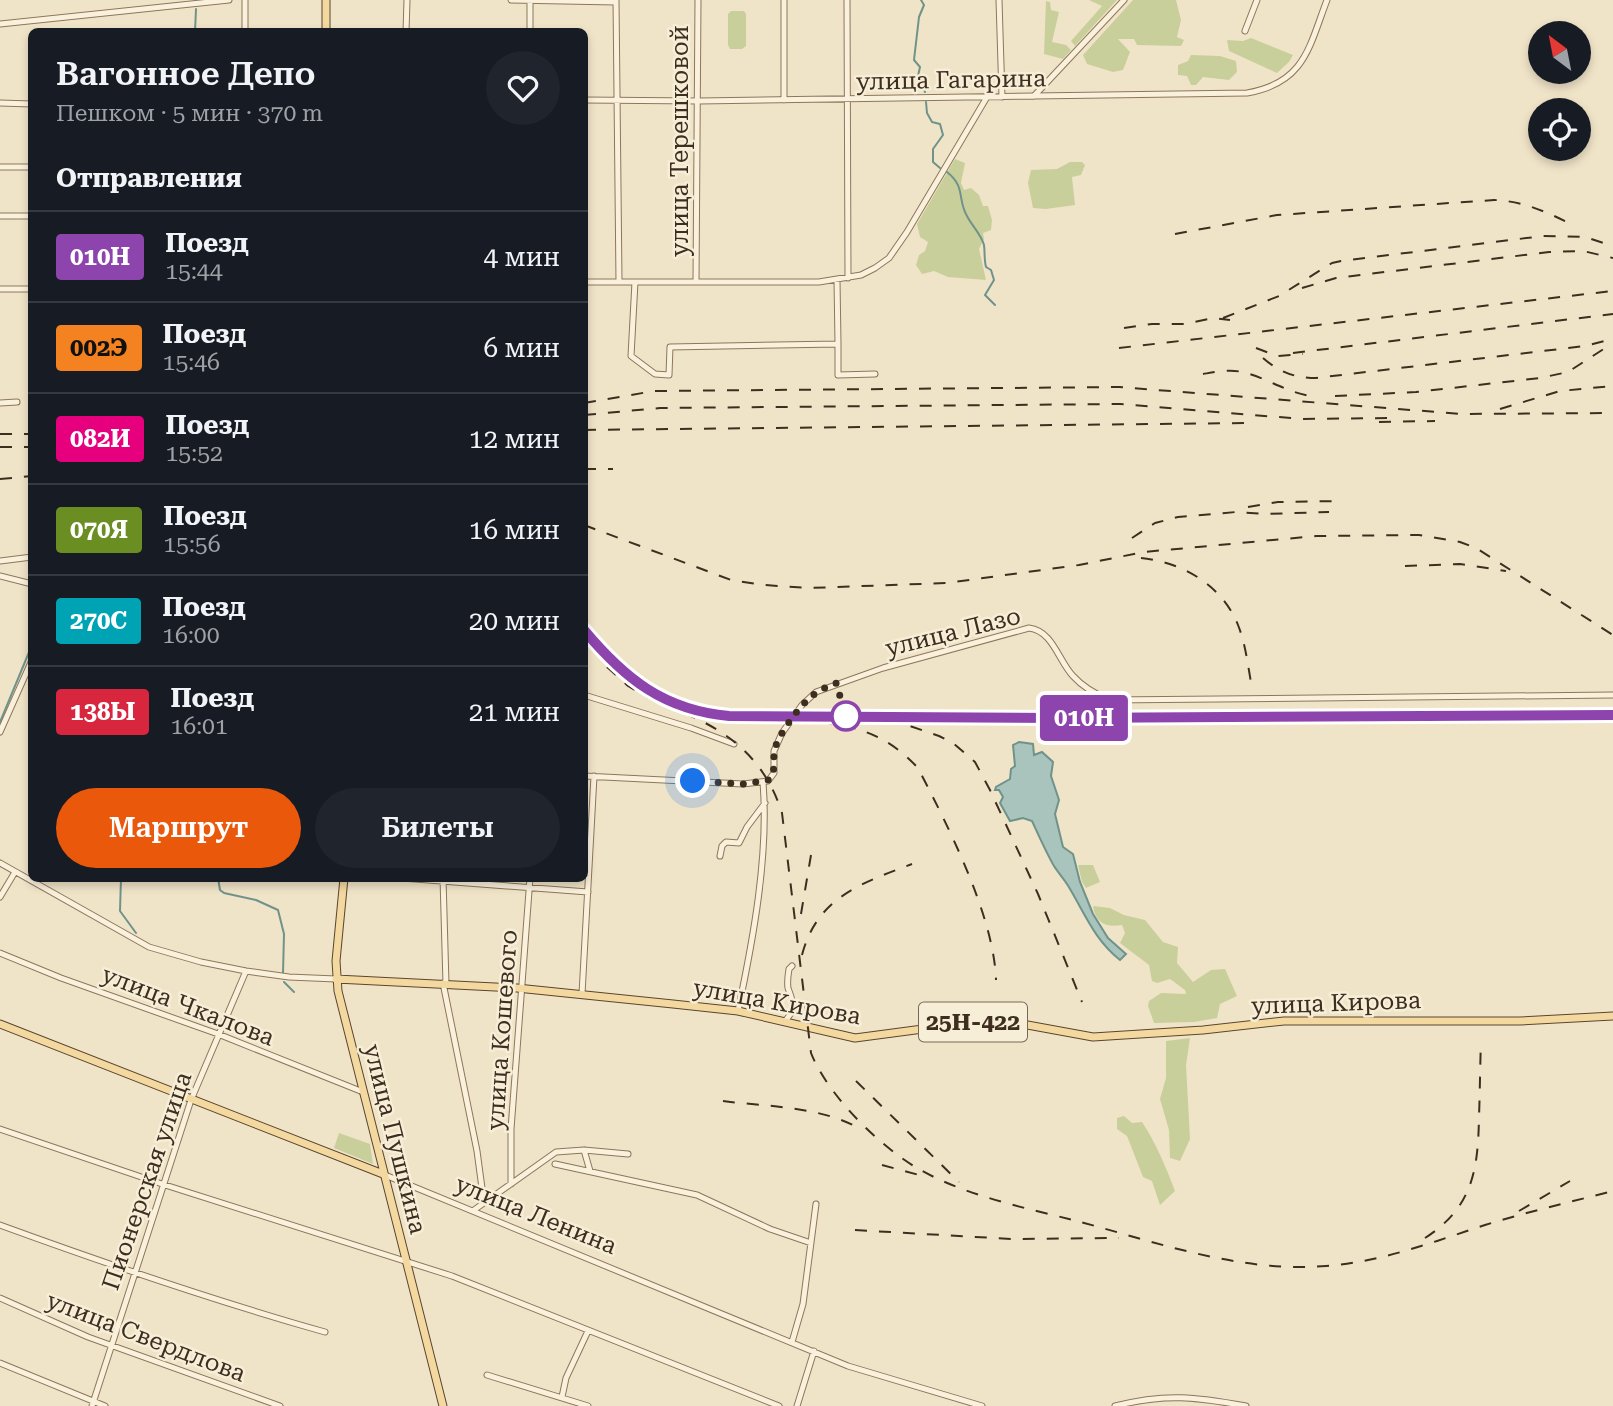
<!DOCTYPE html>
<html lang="ru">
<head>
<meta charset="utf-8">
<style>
  :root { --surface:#171b24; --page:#20242c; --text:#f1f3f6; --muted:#9ea1a6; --line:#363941; --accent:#ea580c }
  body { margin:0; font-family:"Roboto Serif",serif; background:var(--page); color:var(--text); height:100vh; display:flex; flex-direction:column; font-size:26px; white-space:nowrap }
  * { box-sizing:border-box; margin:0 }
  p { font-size:23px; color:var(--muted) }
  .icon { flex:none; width:38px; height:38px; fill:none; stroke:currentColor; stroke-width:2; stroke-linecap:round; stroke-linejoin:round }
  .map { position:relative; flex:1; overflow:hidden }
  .drawer { position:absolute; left:28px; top:28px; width:560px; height:854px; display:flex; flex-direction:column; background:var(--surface); border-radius:10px; box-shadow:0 4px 10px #0003 }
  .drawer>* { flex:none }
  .badge { padding:0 14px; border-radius:5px; font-size:24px; line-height:46px }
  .needle { width:46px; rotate:328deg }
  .tools { position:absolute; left:1528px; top:21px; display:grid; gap:14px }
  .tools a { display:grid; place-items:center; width:63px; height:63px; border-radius:50%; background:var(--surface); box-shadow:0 4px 10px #0003; font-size:35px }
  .you { position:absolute; width:35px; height:35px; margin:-18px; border:5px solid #fff; border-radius:50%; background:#1a73e8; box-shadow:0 0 0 10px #1a73e833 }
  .map>.badge { position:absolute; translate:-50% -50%; box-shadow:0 0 0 4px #fff }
  h2 { padding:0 28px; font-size:26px; line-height:63px }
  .round { display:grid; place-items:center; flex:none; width:74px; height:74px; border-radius:37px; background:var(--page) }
  .headline { display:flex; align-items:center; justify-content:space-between; height:119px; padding:0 28px }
  h1 { font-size:33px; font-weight:600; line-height:52px }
  .cta { display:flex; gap:14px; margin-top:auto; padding:14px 28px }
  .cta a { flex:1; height:80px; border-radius:42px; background:var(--accent); color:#fff; font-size:28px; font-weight:600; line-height:80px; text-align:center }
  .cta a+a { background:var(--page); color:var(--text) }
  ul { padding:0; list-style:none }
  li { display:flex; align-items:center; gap:21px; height:91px; padding:0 28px; border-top:2px solid var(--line) }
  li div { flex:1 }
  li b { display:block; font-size:26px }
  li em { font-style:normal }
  li .badge { min-width:77px; font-weight:700; text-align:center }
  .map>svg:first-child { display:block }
  .green { fill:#c9cf9b }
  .water { fill:#a9c4bc; stroke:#6f938a; stroke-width:2 }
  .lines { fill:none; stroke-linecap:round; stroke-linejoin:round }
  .stream { stroke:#6f938a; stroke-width:2 }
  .minor-casing { stroke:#8d765c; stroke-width:7 }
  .major-casing { stroke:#5b4430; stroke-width:9 }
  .minor { stroke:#faf1dc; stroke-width:5 }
  .major { stroke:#f3d9a0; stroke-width:7 }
  .rail { stroke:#3d2e20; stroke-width:2; stroke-dasharray:12 12; stroke-linecap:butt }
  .line-casing { stroke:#fff; stroke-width:16 }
  .line { stroke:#8e44ad; stroke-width:10 }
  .walk { stroke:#3d2e20; stroke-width:7; stroke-dasharray:0 12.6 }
  .stop-dot { fill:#fff; stroke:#8e44ad; stroke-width:3.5 }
  .labels { text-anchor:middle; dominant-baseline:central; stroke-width:5; stroke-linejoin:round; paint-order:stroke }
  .shield { fill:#f7eed8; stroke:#756857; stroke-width:2 }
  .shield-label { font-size:23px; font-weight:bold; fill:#3d2e20 }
  .street-label { font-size:24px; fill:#3d2e20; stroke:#f7eed8 }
</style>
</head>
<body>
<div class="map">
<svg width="1613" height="1406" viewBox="0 0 1613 1406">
  <rect width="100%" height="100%" fill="#f0e4c8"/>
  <path class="green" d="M1089 0H1117L1075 46 1071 41 1102 6Z
    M1133 0H1176L1181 20 1177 37 1184 40 1181 46 1137 45 1134 39H1118L1130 52 1123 70 1113 72 1087 64 1083 55Z
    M1046 1 1050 2 1051 10 1059 12 1052 42 1066 45 1071 50 1063 59 1044 54Z
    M731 11H744L746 14V46L742 49H730L728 45V14Z
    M1251 38 1293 55 1289 62 1277 73 1229 51 1227 40 1243 41Z
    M1191 55 1220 56 1236 61 1237 72 1229 80 1203 77 1196 85H1191L1187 76 1178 75V65L1188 61Z
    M955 159 965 163 961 183 964 190 971 188 979 195 983 206H988L992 220 991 230 983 233 984 239 979 249 986 280 948 277 934 271 922 274 916 265 919 255 925 251 928 242 920 237 917 224Z
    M1070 162H1082L1085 165 1081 175 1072 177 1075 205 1046 209 1033 208 1028 183 1031 170 1057 169Z
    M1078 865H1093L1100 882 1086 888 1082 882Z
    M1093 906 1110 908 1124 915 1145 920 1163 942 1178 947 1177 963 1193 982 1211 970 1225 969 1237 996 1220 1004 1217 1018 1194 1022 1154 1023 1148 1006 1149 1001 1161 993 1186 994 1185 990 1170 979 1157 983 1152 981 1149 965 1120 943 1125 933 1122 925C1107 928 1095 923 1093 906Z
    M1190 1038 1186 1065 1190 1139 1180 1161 1170 1158 1169 1130 1160 1099 1166 1078V1041Z
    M1124 1116 1132 1123 1142 1122C1156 1143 1166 1167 1175 1191L1160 1205 1152 1181 1143 1177 1127 1136 1117 1129V1118Z
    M339 1133 370 1144 373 1164 334 1148Z"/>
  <path class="water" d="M1019 742 1033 744 1034 755 1042 752 1053 762 1051 776 1059 800 1055 814 1063 847 1073 854 1080 882 1093 914 1108 938 1126 954 1120 960C1095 940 1086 916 1070 889 1066 881 1059 874 1054 866 1046 852 1039 836 1032 821L1023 818 1010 821 1000 803 1003 797 999 790H995L996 787 1010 779 1011 769 1015 766 1013 745Z"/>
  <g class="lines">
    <path class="stream" d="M921 0 924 5 919 17 914 60 920 67 918 76 925 92
      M195 32 196 9
      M926 102 927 113 932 122 940 124 943 135 933 149V162L940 168
      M947 172C966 187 957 199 967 216 972 226 981 234 984 245 985 252 984 259 986 267L991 270 994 280 985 295 995 305
      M0 722 32 645
      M121 878 120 911 136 933
      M218 878 220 890 224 893 256 900 278 910 284 934 283 973
      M284 982 294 992"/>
    <g class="minor-casing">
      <path id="minor" d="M245 0V32
        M511 0 616 2
        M616 0 619 282
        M784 0V100
        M847 0 848 278
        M999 0 1002 97
        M0 24 229 0
        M1245 31 1257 0
        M406 32 407 0
        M530 32V0
        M1034 96 1124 0
        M584 100 699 101 1247 93C1305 83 1309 47 1327 0
        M0 103 32 104
        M0 167H32
        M0 216H32
        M584 282H819L861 275 875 268 889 258 907 232 987 97
        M635 282 631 356 655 374 669 375 670 347 838 344 837 280
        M696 282 698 0
        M0 289H32
        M838 344V375L875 374
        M0 403 17 402
        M0 561 32 557
        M0 576 32 584
        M584 695 691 728 734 744
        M0 732 32 660
        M584 776 743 784 768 781 774 773V751L782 733 802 705 816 692 883 668 1029 628C1053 631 1058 660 1073 676 1082 686 1097 695 1110 700L1613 695
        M720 856 722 846 726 842 739 843 747 827 765 803
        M0 863 149 947 201 962 246 971 289 977 336 979
        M402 878 588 892
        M443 878 446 984
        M0 897 15 872
        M0 953 61 978 218 1034 363 1092
        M443 983 477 1151 484 1203
        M582 994 594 776
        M738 1011C753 940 769 855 763 782
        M785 1021C797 1008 793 1003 788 988 787 982 788 975 789 969L792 966
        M0 1129 162 1184 452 1276 779 1406
        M584 1150 590 1171
        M555 1164 697 1195 770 1229 811 1243
        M385 1175 848 1366 982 1406
        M511 1184V1129L530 878
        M474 1210 556 1152 584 1150 628 1154
        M0 1225C107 1264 215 1301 325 1332
        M0 1298 88 1337 280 1406
        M792 1342 803 1304 816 1204
        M0 1363 105 1406
        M487 1375 588 1406
        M562 1397 566 1378 588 1331
        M92 1406 191 1100 246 971
        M797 1406 814 1351
        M1115 1406C1166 1393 1196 1397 1246 1406"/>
    </g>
    <g class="major-casing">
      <path id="major" d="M326 0V32
        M344 878 336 961 338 991 443 1406
        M336 979 517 988 673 1004 738 1011 855 1038 983 1021 1022 1024 1093 1037 1203 1030 1284 1021H1520L1613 1016
        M0 1024 383 1174"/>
    </g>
    <use href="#minor" class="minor"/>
    <use href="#major" class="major"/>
    <path class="rail" d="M1175 234 1277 215 1494 200C1523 201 1547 212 1573 225
      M1302 288 1336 278 1549 252 1583 251 1613 258
      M1223 318 1279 296 1332 263 1341 261 1543 236 1585 237 1613 246
      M1124 328 1152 324H1184L1214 318 1230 320
      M1119 348 1613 291
      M1256 348 1277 356 1303 354
      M1293 353 1613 314
      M1263 358C1279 372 1295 378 1316 378L1585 346 1612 339
      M1203 374C1215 372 1229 369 1242 372 1265 377 1286 392 1310 396
      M1335 396 1416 392 1540 378 1568 372 1613 343
      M584 403 654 391 1119 387 1462 414 1613 413
      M1500 409 1560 391 1613 386
      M584 415 660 408 1120 404 1302 419 1389 418
      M1379 422 1435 421
      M584 430 1253 423
      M0 434H32
      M0 447H32
      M584 469H613
      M0 479 32 476
      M1248 507 1278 502 1340 501
      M584 525 731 580 764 585 809 588 947 583 1079 565 1144 552 1316 536 1419 535 1460 542 1476 548 1613 635
      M1132 538 1155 523 1178 517 1236 512 1266 514 1329 512
      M1141 558C1182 562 1222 585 1238 625 1246 645 1248 667 1252 688
      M1405 566 1460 564 1506 571
      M584 625C623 675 665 706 729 712L1031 715 1613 712
      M607 667 628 686 665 707
      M684 713C732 733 766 762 782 813L811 1053C827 1094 878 1145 917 1168 963 1195 1025 1208 1077 1221 1159 1243 1241 1273 1326 1266 1381 1262 1433 1242 1485 1225 1527 1212 1570 1202 1613 1191
      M820 722C862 727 889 737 918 768 948 826 994 916 996 980
      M887 722 907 725 939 736 953 743 975 762 990 790 1038 894 1082 1002
      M801 914 811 855
      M802 955C817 897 862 883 912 864
      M856 1081 959 1182
      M723 1101C769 1107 822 1106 862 1130
      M882 1165 919 1175
      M1519 1211 1570 1181
      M855 1230 1011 1239 1119 1238
      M1425 1238C1473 1207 1478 1170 1479 1117 1480 1091 1480 1066 1481 1041"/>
  </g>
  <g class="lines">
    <g class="line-casing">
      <path id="line" d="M584 630C625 679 664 710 729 716L1056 718 1613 715"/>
    </g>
    <use href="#line" class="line"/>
    <path class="walk" d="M693 781 743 784 769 780C777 771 772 759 775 748 780 733 799 706 811 697 818 690 827 687 836 683L846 716"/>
  </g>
  <circle class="stop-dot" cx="846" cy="716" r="14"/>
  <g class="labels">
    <rect class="shield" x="919" y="1002.5" width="108" height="39" rx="5"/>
    <g class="shield-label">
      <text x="973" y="1022">25Н-422</text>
    </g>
    <g class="street-label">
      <text transform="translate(951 80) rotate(-1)">улица Гагарина</text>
      <text transform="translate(680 141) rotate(-90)">улица Терешковой</text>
      <text transform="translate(953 632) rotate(-14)">улица Лазо</text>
      <text transform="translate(777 1002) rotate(10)">улица Кирова</text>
      <text transform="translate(1336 1003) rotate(-2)">улица Кирова</text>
      <text transform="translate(188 1006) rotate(21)">улица Чкалова</text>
      <text transform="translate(502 1030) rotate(-86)">улица Кошевого</text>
      <text transform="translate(395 1139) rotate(76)">улица Пушкина</text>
      <text transform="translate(147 1181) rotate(-71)">Пионерская улица</text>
      <text transform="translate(536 1215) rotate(22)">улица Ленина</text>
      <text transform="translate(146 1337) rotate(21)">улица Свердлова</text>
    </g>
  </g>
</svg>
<div class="tools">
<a><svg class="needle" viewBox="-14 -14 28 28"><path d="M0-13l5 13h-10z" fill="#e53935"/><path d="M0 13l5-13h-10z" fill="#9ea1a6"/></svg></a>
<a><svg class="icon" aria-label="locate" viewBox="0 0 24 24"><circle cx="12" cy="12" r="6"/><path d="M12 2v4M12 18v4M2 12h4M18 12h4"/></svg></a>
</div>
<div class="you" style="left:693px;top:781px"></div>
<b class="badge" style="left:1084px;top:718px;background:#8e44ad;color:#fff">010Н</b>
<section class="drawer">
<div class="headline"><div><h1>Вагонное Депо</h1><p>Пешком · 5 мин · 370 m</p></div><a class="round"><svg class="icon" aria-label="heart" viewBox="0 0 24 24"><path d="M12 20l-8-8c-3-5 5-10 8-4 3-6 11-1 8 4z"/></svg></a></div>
<h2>Отправления</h2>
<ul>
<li><span class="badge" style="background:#8e44ad;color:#fff">010Н</span><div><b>Поезд</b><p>15:44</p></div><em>4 мин</em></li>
<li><span class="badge" style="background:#f58220;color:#111">002Э</span><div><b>Поезд</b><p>15:46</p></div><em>6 мин</em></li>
<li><span class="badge" style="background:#e6007e;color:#fff">082И</span><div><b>Поезд</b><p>15:52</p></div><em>12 мин</em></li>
<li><span class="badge" style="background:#6b8e23;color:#fff">070Я</span><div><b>Поезд</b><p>15:56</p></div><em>16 мин</em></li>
<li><span class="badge" style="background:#00a3b4;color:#fff">270С</span><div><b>Поезд</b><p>16:00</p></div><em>20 мин</em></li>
<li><span class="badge" style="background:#d7263d;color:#fff">138Ы</span><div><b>Поезд</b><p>16:01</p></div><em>21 мин</em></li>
</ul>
<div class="cta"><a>Маршрут</a><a>Билеты</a></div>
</section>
</div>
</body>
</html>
